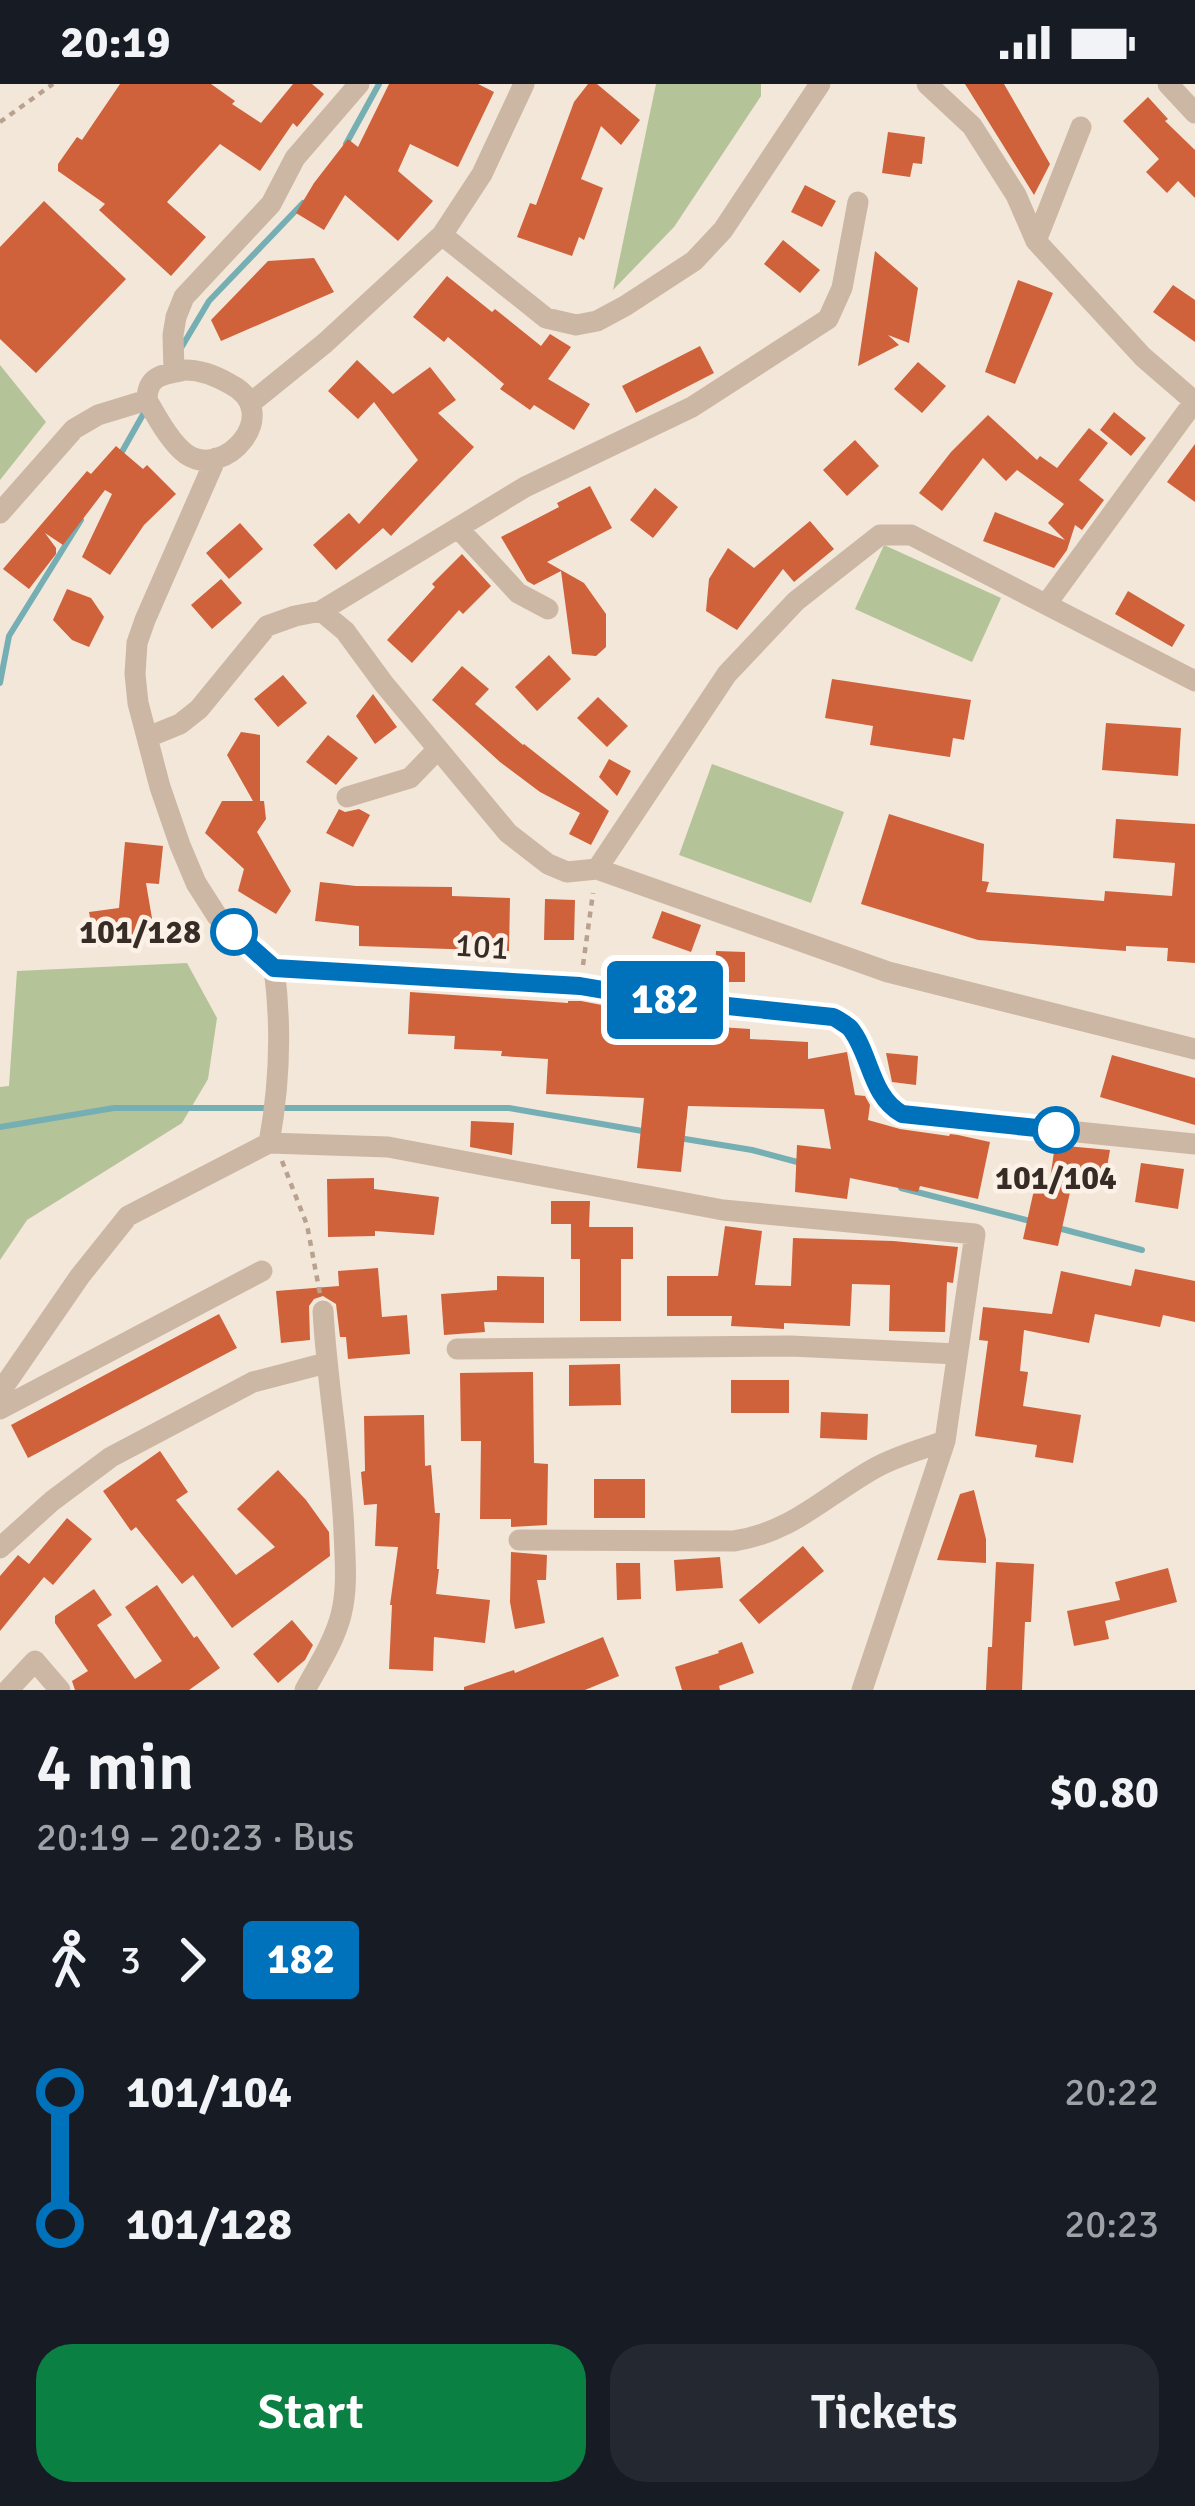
<!DOCTYPE html>
<html lang="en">
<head>
<meta charset="utf-8">
<style>
  :root { --surface:#171b24; --page:#242831; --text:#f1f3f6; --muted:#9ea1a6; --accent:#0b8043 }
  body { margin:0; font-family:Signika,sans-serif; background:var(--page); color:var(--text); height:100vh; display:flex; flex-direction:column; font-size:45px; white-space:nowrap }
  * { box-sizing:border-box; margin:0 }
  p { font-size:39px; color:var(--muted) }
  .icon { flex:none; width:66px; height:66px; fill:none; stroke:currentColor; stroke-width:2; stroke-linecap:round; stroke-linejoin:round }
  .map { position:relative; height:1606px; overflow:hidden }
  .sheet { display:flex; flex-direction:column; background:var(--surface); flex:1 }
  .sheet>* { flex:none }
  .badge { padding:0 24px; border-radius:9px; font-size:42px; line-height:78px }
  .map>.badge { position:absolute; translate:-50% -50%; box-shadow:0 0 0 6px #fff }
  .legs { display:flex; align-items:center; gap:18px; height:132px; padding:0 36px; font-size:39px }
  .legs p { margin-inline-start:auto }
  .head { display:flex; align-items:center; justify-content:space-between; height:204px; padding:0 36px }
  h1 { font-size:66px; font-weight:600; line-height:90px }
  .primary-button { display:flex; gap:24px; margin-top:auto; padding:24px 36px }
  .primary-button a { flex:1; height:138px; border-radius:36px; background:var(--accent); color:#fff; font-size:48px; font-weight:600; line-height:138px; text-align:center }
  .primary-button a+a { background:var(--page); color:var(--text) }
  ul { padding:0 36px; list-style:none }
  li { display:flex; align-items:center; gap:42px; height:132px; font-size:45px }
  li i { display:grid; place-items:center; width:18px; height:100%; margin:0 15px; background:currentColor }
  li i::after { content:''; width:30px; height:30px; margin:-15px; border:9px solid; border-radius:50%; background:var(--surface) }
  li p { margin-inline-start:auto }
  li:first-child i { background:linear-gradient(#0000 50%,currentColor 0) }
  li:last-child i { background:linear-gradient(currentColor 50%,#0000 0) }
  .status { display:flex; justify-content:space-between; align-items:center; height:84px; padding:0 60px; background:var(--surface); direction:ltr }
  .status svg { height:33px; fill:currentColor }
  .map>svg:first-child { display:block }
  .green { fill:#b4c398 }
  .lines { fill:none; stroke-linecap:round; stroke-linejoin:round }
  .stream { stroke:#76afb3; stroke-width:6 }
  .building { fill:#cf613b }
  .path { stroke:#b8a18e; stroke-width:4.5; stroke-dasharray:6 6; stroke-linecap:butt }
  .minor { stroke:#ccb7a4; stroke-width:21 }
  .line-1-casing { stroke:#fff; stroke-width:27 }
  .line-1 { stroke:#0072bc; stroke-width:18 }
  .stop-1-dot { fill:#fff; stroke:#0072bc; stroke-width:6 }
  .labels { text-anchor:middle; dominant-baseline:central; stroke-width:9; stroke-linejoin:round; paint-order:stroke }
  .stop-label { font-size:33px; font-weight:bold; fill:#372c26; stroke:#fbf1e6; text-anchor:end }
  .street-label { font-size:33px; fill:#372c26; stroke:#fbf1e6 }
</style>
</head>
<body>
<div class="status"><b>20:19</b><svg viewBox="0 0 49 12"><path d="M0 12V9h3v3zM5 12V6h3v6zM10 12V3h3v9zM15 12V0h3v12zM26 1h20v11H26zM47 4h2v5h-2z"/></svg></div>
<div class="map">
<svg width="1195" height="1606" viewBox="0 0 1195 1606">
  <rect width="100%" height="100%" fill="#f3e7d9"/>
  <path class="green" d="M656 0H761V12L674 143 613 206Z
    M0 281 46 338 0 396Z
    M884 461 1001 514 972 578 855 525Z
    M712 680 844 728 811 819 679 771Z
    M187 879 217 934 208 995 182 1039 27 1136 0 1176V1003L9 1002 17 887Z"/>
  <g class="lines">
    <path class="stream" d="M346 60 379 0
      M181 264 209 217 303 119
      M119 373 145 327
      M0 599 9 552 81 436
      M280 1024H509L648 1048
      M0 1043 114 1024H266
      M679 1054 752 1066 801 1079
      M901 1104 1034 1138
      M1058 1144 1142 1166"/>
  </g>
  <path class="building" d="M120 0H211L235 17 232 20 261 39 293 0H312L324 10 297 43 293 39 260 87 220 60 167 118 206 153 171 192 99 126 105 120 58 87V80L77 53 82 56Z
    M389 0H478L494 8 458 83 410 60 398 87 433 117 398 157 345 111 324 146 296 129 314 99 348 55 358 63Z
    M588 0H597L640 36 621 61 601 42 581 95 603 104 584 156 579 153 572 172 517 153 530 119 536 121 574 18Z
    M965 0H1004L1050 80 1034 111Z
    M1148 13 1168 35 1165 37 1195 66V114L1178 97 1167 109 1146 88 1159 75 1123 37Z
    M888 48 925 53 922 80 913 79 910 93 882 89Z
    M805 101 836 117 822 143 791 128Z
    M44 117 126 195 36 289 0 255V163Z
    M783 156 820 186 800 209 764 180Z
    M875 167 918 204 909 259 888 251 899 261 858 282Z
    M314 174 334 208 221 257 211 236 268 177Z
    M447 192 492 228 495 225 541 262 550 250 571 263 548 295 590 320 574 346 534 321 530 326 500 305 504 300 448 253 444 258 413 233Z
    M1018 196 1053 209 1015 300 985 288Z
    M1173 201 1195 216V258L1153 228Z
    M700 262 714 289 636 329 622 302Z
    M357 276 393 310 430 283 456 316 438 329 474 363 391 452 383 444 336 486 313 461 349 429 359 440 418 376 374 318 358 335 328 307Z
    M918 278 946 302 922 329 894 305Z
    M1114 328 1146 354 1131 372 1100 346Z
    M988 331 1037 376 1040 372 1057 384 1089 344 1108 359 1079 396 1104 416 1082 446 1075 441 1067 466 1054 484 983 457 995 428 1065 456 1048 439 1064 420 1017 386 1006 397 983 374 942 427 919 409 951 368Z
    M855 356 879 382 847 412 823 386Z
    M1195 360V418L1167 398Z
    M116 362 143 385 147 381 176 410 144 441 110 491 82 473 112 410 105 406 63 461 45 449 56 464V470L29 505 3 485 87 387 91 390Z
    M590 402 612 444 547 478 584 499 606 530V563L596 572 572 570 561 487 534 501 527 497 501 453 559 423 557 419Z
    M655 404 678 423 653 454 630 436Z
    M810 437 834 465 794 498 783 485 737 546 706 527 709 495 728 464 754 484Z
    M240 439 263 465 229 495 206 469Z
    M462 470 491 502 463 530 459 526 412 579 387 556 435 503 432 500Z
    M221 495 242 519 212 545 191 521Z
    M67 505 91 514 104 533 89 563 72 556 53 536Z
    M1128 507 1185 541 1172 563 1115 530Z
    M549 571 571 595 537 627 515 603Z
    M462 582 489 605 475 620 523 661 524 660 609 727 591 761 569 750 580 729 540 708 500 678 432 616Z
    M283 591 307 619 278 643 254 615Z
    M832 595 971 616 964 656 953 654 950 673 870 661 873 642 825 634Z
    M373 610 397 643 375 660 356 632Z
    M598 613 628 642 607 663 577 634Z
    M1106 639 1181 644 1178 692 1102 686Z
    M241 648 260 651V717H264L266 735 257 748 291 807 276 830 238 807 244 785 205 749 222 717H253L227 671Z
    M328 651 358 674 336 701 306 678Z
    M609 675 631 687 617 712 599 693Z
    M339 725 345 728 359 725 370 731 353 763 326 749Z
    M889 730 984 760 982 797 989 798 986 808 1104 817 1105 807 1172 812 1175 779 1113 774 1116 735 1195 740V879L1167 877 1168 864 1126 862V867L978 856 861 820Z
    M125 758 163 762 159 800 146 799 155 852 95 863 89 828 119 824Z
    M320 798 356 802 452 803V812L510 814 509 867 359 862V842L315 837Z
    M545 815 575 816 574 856H544Z
    M662 827 701 841 691 868 652 854Z
    M716 867 745 868V898H715Z
    M410 908 568 919V917H581L607 922 606 929 703 936V942L750 945V955L808 958V975L847 968 855 1011 865 1012 870 1021 868 1036 900 1045 949 1052 950 1050 958 1051 990 1058 978 1115 920 1102 918 1108 850 1094 847 1115 795 1108 797 1061 831 1065 824 1025 688 1022 681 1088 637 1084 644 1014 546 1010 548 975 501 972 502 967 454 965 455 952 408 950Z
    M886 969 918 972 916 1001 892 998Z
    M1112 971 1195 994V1041L1100 1013Z
    M471 1037 514 1039 512 1071 470 1063Z
    M1055 1061 1110 1066 1104 1100 1073 1095 1058 1162 1023 1155 1034 1106 1048 1109Z
    M1141 1079 1184 1085 1178 1125 1135 1118Z
    M374 1094V1105L439 1113 434 1151 375 1147V1152L328 1153 327 1095Z
    M551 1117H590L589 1143H633V1175H621V1237H580V1175H571V1140H551Z
    M725 1142 762 1147 755 1201 791 1202 793 1154 893 1157 958 1163 953 1199 947 1198 945 1248 889 1247 890 1201 852 1200 850 1242 784 1239V1245L731 1242 732 1232H667V1192H718Z
    M378 1184 382 1233 407 1231 410 1270 348 1275 346 1253H340L336 1220 323 1212 314 1215 309 1222 310 1256 281 1259 276 1207 339 1202 338 1187Z
    M1135 1185 1195 1197V1238L1163 1231 1160 1243 1095 1230 1089 1259 1024 1246 1020 1287 1028 1288 1023 1322 1081 1331 1073 1379 1035 1373 1037 1361 975 1352 988 1257 979 1256 983 1223 1052 1230 1061 1187 1131 1202Z
    M497 1192 544 1193V1239L484 1238 485 1248 444 1251 441 1210 497 1206Z
    M219 1230 237 1264 28 1374 11 1341Z
    M620 1280 621 1321 569 1322V1281Z
    M533 1288 534 1379 548 1380 547 1441 511 1443V1435H480L481 1357H461L460 1289Z
    M731 1296H789V1329H731Z
    M821 1328 868 1330 867 1356 820 1354Z
    M424 1331 425 1382 431 1381 435 1429H440L437 1485H439L436 1510 490 1516 485 1559 434 1553 433 1587 389 1585 392 1521H390L398 1463 375 1462 377 1420 364 1421 361 1388 365 1387 364 1332Z
    M160 1367 188 1408 176 1416 236 1491 275 1463 237 1425 278 1386 306 1416 329 1448 330 1472 232 1544 193 1491 182 1500 136 1443 131 1447 103 1407Z
    M594 1395H645V1434H594Z
    M974 1406 986 1455V1479L937 1476 960 1410Z
    M67 1434 92 1455 53 1501 44 1493 0 1547V1492L18 1471 29 1480Z
    M803 1462 824 1487 759 1540 739 1516Z
    M511 1468 547 1471 546 1496H537L545 1539 515 1545 510 1518Z
    M720 1473 723 1504 676 1507 674 1476Z
    M996 1478 1034 1480 1031 1538H1025L1022 1606H986L988 1563H992Z
    M616 1479H640L641 1515 617 1516Z
    M1168 1484 1177 1518 1105 1537 1109 1555 1074 1562 1067 1527 1120 1516 1115 1498Z
    M157 1501 194 1554 197 1552 220 1584 189 1606H75L72 1597 88 1587 55 1539V1532L94 1505 112 1531 97 1541 135 1595 162 1577 125 1523Z
    M292 1536 313 1561 305 1576 278 1599 253 1570Z
    M603 1553 619 1592 585 1606H464V1603L514 1586 515 1589Z
    M742 1558 754 1589 719 1602 720 1606H682L675 1583 719 1569 718 1567Z"/>
  <g class="lines">
    <path class="path" d="M0 38 53 0
      M583 881 593 809
      M282 1077 307 1141 320 1210"/>
    <path class="minor" d="M927 0 972 42 1016 111 1036 157 1143 273 1195 318
      M1168 0 1195 29
      M442 151 546 234 576 241 597 237 625 222 694 177 723 146 820 0
      M1036 157 1081 43
      M186 286C202 286 216 292 230 300 285 328 225 397 186 370 170 358 157 333 147 316 147 291 164 290 186 286Z
      M174 288 173 251 176 233 184 213 271 120 295 74 359 0
      M252 318 325 259 442 151 482 90 524 0
      M216 374 145 536 137 559 135 590 138 619 160 703 180 761 196 799 217 832 274 884 580 902 651 914 833 933C836 934 849 942 850 944 871 970 869 1012 902 1030L1195 1060
      M0 429 74 345 98 331 147 316
      M458 444 518 509 548 525
      M1047 519 1194 318
      M321 527 525 403 692 323 828 235 842 204 858 118
      M148 653 180 640 199 625 267 542 295 532 321 527 345 547 384 600 508 749 548 780 567 788 597 785 888 888 1195 965
      M347 713 410 694 438 665
      M597 785 727 590 796 517 880 451H911L1195 597
      M269 1059C280 999 282 944 274 884
      M457 1265 791 1262 957 1270
      M0 1308 80 1192 128 1132 269 1059 388 1063 723 1126 975 1150 945 1357 862 1606
      M0 1325 262 1187
      M519 1456 734 1457C793 1448 825 1412 875 1384 896 1372 922 1365 945 1357
      M0 1464 52 1417 111 1373 253 1298 326 1279
      M8 1606 35 1577 60 1606
      M305 1606C318 1582 334 1558 341 1531 348 1504 345 1475 344 1448 341 1374 327 1301 323 1227"/>
  </g>
  <g class="lines">
    <g class="line-1-casing">
      <path id="line-1" d="M234 848 274 884 580 902 651 914 833 933C836 934 848 942 850 944 871 970 870 1012 902 1030L1056 1046"/>
    </g>
    <use href="#line-1" class="line-1"/>
  </g>
  <g class="stop-1-dot">
    <circle cx="234" cy="848" r="21"/>
    <circle cx="1056" cy="1046" r="21"/>
  </g>
  <g class="labels">
    <g class="stop-label">
      <text x="201" y="848">101/128</text>
      <text x="1056" y="1094" text-anchor="middle">101/104</text>
    </g>
    <g class="street-label">
      <text transform="translate(482 863) rotate(4)">101</text>
    </g>
  </g>
</svg>
<b class="badge" style="left:665px;top:916px;background:#0072bc;color:#fff">182</b>
</div>
<section class="sheet">
<div class="head"><div><h1>4 min</h1><p>20:19 – 20:23 · Bus</p></div><b>$0.80</b></div>
<div class="legs"><svg class="icon" aria-label="walk" viewBox="0 0 24 24"><circle cx="13" cy="4" r="2"/><path d="M13 8l-2 6 4 7M11 14l-3 7M7 12l3-4h3l4 4"/></svg>3<svg class="icon" aria-label="forward" viewBox="0 0 24 24"><path d="M9 5l7 7-7 7"/></svg><b class="badge" style="background:#0072bc;color:#fff">182</b></div>
<ul>
<li><i style="color:#0072bc"></i><b>101/104</b><p>20:22</p></li>
<li><i style="color:#0072bc"></i><b>101/128</b><p>20:23</p></li>
</ul>
<div class="primary-button"><a>Start</a><a>Tickets</a></div>
</section>
</body>
</html>
